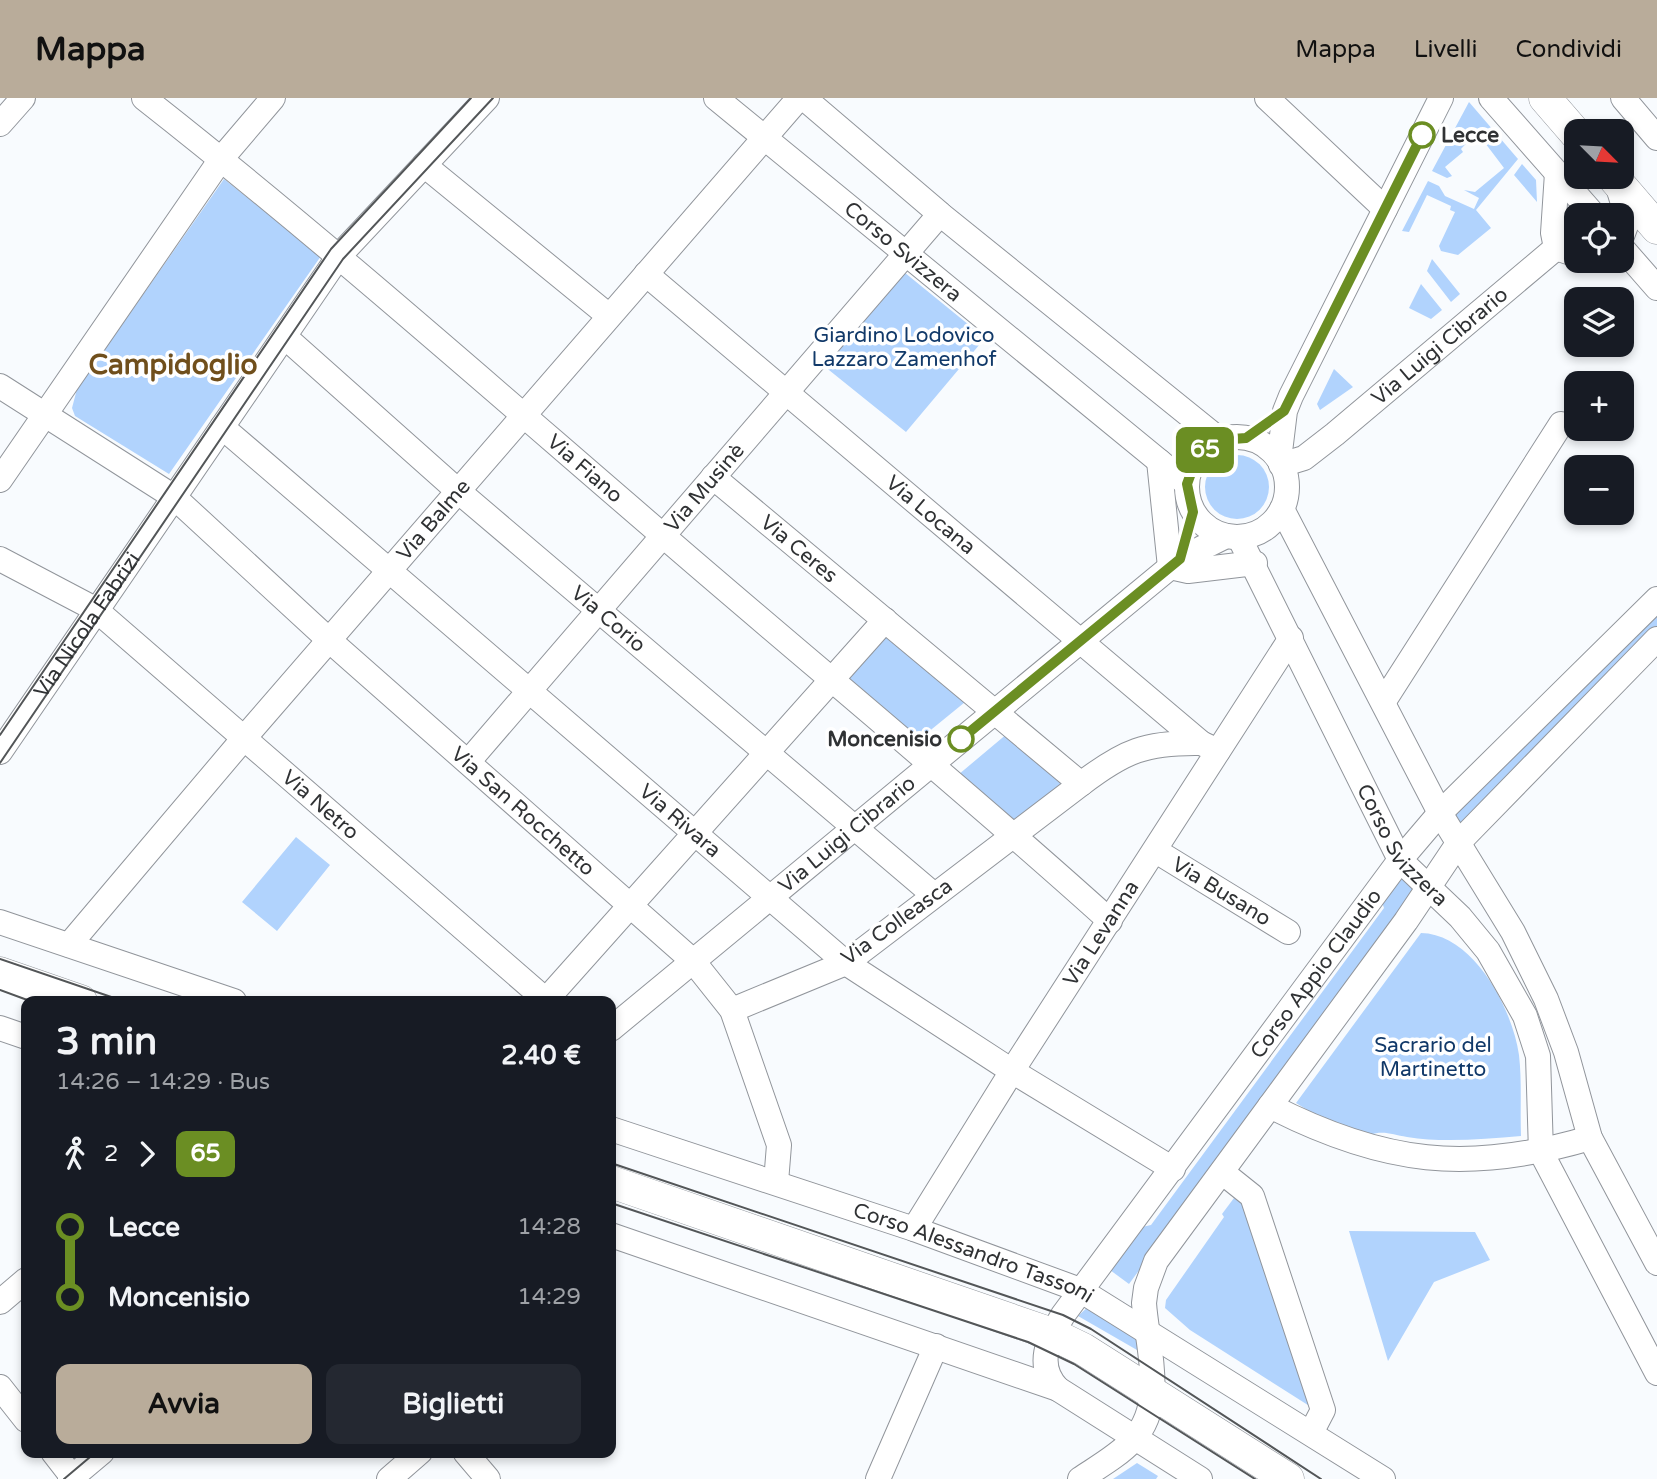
<!DOCTYPE html>
<html lang="it">
<head>
<meta charset="utf-8">
<style>
  :root { --surface:#171b24; --page:#242831; --text:#f1f3f6; --muted:#9ea1a6; --accent:#b9ac9a }
  body { margin:0; font-family:"Varela Round",sans-serif; background:var(--page); color:var(--text); height:100vh; display:flex; flex-direction:column; font-size:26px; white-space:nowrap }
  * { box-sizing:border-box; margin:0 }
  p { font-size:23px; color:var(--muted) }
  .icon { flex:none; width:38px; height:38px; fill:none; stroke:currentColor; stroke-width:2; stroke-linecap:round; stroke-linejoin:round }
  .map { position:relative; flex:1; overflow:hidden }
  .side { position:absolute; left:21px; top:898px; width:595px; height:462px; display:flex; flex-direction:column; background:var(--surface); border-radius:14px; box-shadow:0 4px 10px #0003 }
  .side>* { flex:none }
  .badge { padding:0 14px; border-radius:10px; font-size:24px; line-height:46px }
  .needle { width:46px; rotate:114deg }
  .fabs { position:absolute; left:1564px; top:21px; display:grid; gap:14px }
  .fabs a { display:grid; place-items:center; width:70px; height:70px; border-radius:14px; background:var(--surface); box-shadow:0 4px 10px #0003; font-size:35px }
  .map>.badge { position:absolute; translate:-50% -50%; box-shadow:0 0 0 4px #fff }
  .legs { display:flex; align-items:center; gap:10px; height:77px; padding:0 35px; font-size:23px }
  .legs p { margin-inline-start:auto }
  .headline { display:flex; align-items:center; justify-content:space-between; height:119px; padding:0 35px }
  h1 { font-size:38px; font-weight:800; line-height:52px }
  .action { display:flex; gap:14px; margin-top:auto; padding:14px 35px }
  .action a { flex:1; height:80px; border-radius:14px; background:var(--accent); color:#111; font-size:28px; font-weight:800; line-height:80px; text-align:center }
  .action a+a { background:var(--page); color:var(--text) }
  ul { padding:0 35px; list-style:none }
  li { display:flex; align-items:center; gap:24px; height:70px; font-size:26px }
  li i { display:grid; place-items:center; width:10px; height:100%; margin:0 9px; background:currentColor }
  li i::after { content:''; width:18px; height:18px; margin:-9px; border:5px solid; border-radius:50%; background:var(--surface) }
  li p { margin-inline-start:auto }
  li:first-child i { background:linear-gradient(#0000 50%,currentColor 0) }
  li:last-child i { background:linear-gradient(currentColor 50%,#0000 0) }
  header { display:flex; align-items:center; gap:42px; box-sizing:border-box; height:98px; padding:0 35px; background:var(--accent); color:#111 }
  header strong { font-size:33px }
  nav { display:flex; gap:38px; margin-inline-start:auto; font-size:24px }
  .map>svg:first-child { display:block }
  .green { fill:#b1d3fd }
  .lines { fill:none; stroke-linecap:round; stroke-linejoin:round }
  .minor-casing { stroke:#91959b; stroke-width:26 }
  .major-casing { stroke:#91959b; stroke-width:33 }
  .minor { stroke:#fff; stroke-width:24 }
  .major { stroke:#fff; stroke-width:32 }
  .tram { stroke:#535658; stroke-width:2 }
  .line-1-casing { stroke:#fff; stroke-width:16 }
  .line-1 { stroke:#6b8e23; stroke-width:10 }
  .stop-1-dot { fill:#fff; stroke:#6b8e23; stroke-width:3.5 }
  .labels { text-anchor:middle; dominant-baseline:central; stroke-width:7; stroke-linejoin:round; paint-order:stroke }
  .stop-label { font-size:21px; font-weight:bold; fill:#303234; stroke:#fff; text-anchor:start }
  .street-label { font-size:21px; fill:#303234; stroke:#fff }
  .park-label { font-size:21px; fill:#113969; stroke:#fff }
  .district-label { font-size:28px; font-weight:bold; fill:#704f1c; stroke:#fff }
</style>
</head>
<body>
<header>
<strong>Mappa</strong>
<nav><a>Mappa</a><a>Livelli</a><a>Condividi</a></nav>
</header>
<div class="map">
<svg width="1657" height="1381" viewBox="0 0 1657 1381">
  <rect width="100%" height="100%" fill="#f8fbfe"/>
  <path class="green" d="M1469 4 1518 61 1476 112 1491 130 1458 157 1441 153 1439 148 1455 114 1450 112 1451 108 1427 97 1409 134 1402 133 1428 83 1439 88 1445 98 1474 111 1479 100 1464 92 1475 94 1504 70 1479 37 1475 36 1461 51 1463 54 1445 69 1452 78 1447 80 1432 73Z
    M1522 66 1536 82 1537 104 1514 77Z
    M224 81 321 158 169 376 75 318 72 310 77 291Z
    M1432 161 1460 196 1451 204 1427 173Z
    M899 170 985 240 906 334 819 264Z
    M1421 186 1442 212 1431 221 1409 210Z
    M1334 271 1353 289 1320 312 1317 306Z
    M1205 389a32 32 0 1 1 64 0a32 32 0 1 1-64 0Z
    M1657 513V533L1463 727 1453 717Z
    M887 529 970 600 916 644 840 582Z
    M1008 635 1068 683 1014 725 958 677Z
    M296 739 330 767 277 833 242 804Z
    M1403 780 1415 788 1412 801 1129 1186 1110 1172 1142 1129 1151 1127 1384 810 1381 801 1397 782Z
    M1421 835C1473 836 1512 909 1519 957 1522 983 1520 1012 1521 1038 1483 1041 1444 1045 1407 1039 1393 1037 1383 1032 1370 1037L1314 1016 1296 1005Z
    M1234 1100 1245 1107 1311 1309 1190 1232 1165 1210 1166 1202 1224 1119 1222 1116Z
    M1349 1133 1475 1134 1490 1162 1434 1184 1388 1263Z
    M1090 1207 1139 1242 1137 1252 1078 1218Z
    M1137 1365 1158 1378 1156 1381H1113Z"/>
  <g class="lines">
    <g class="minor-casing">
      <g id="minor">
        <path id="s1" d="M144 0C321 139 490 289 661 436 810 565 963 690 1110 823"/>
        <path id="s2" d="M716 0 1187 386"/>
        <path d="M804 0 940 116 1220 342"/>
        <path d="M1267 0 1385 111"/>
        <path d="M1491 0 1594 117"/>
        <path d="M1623 0 1657 40"/>
        <path d="M0 26 23 0"/>
        <path d="M424 67 609 218"/>
        <path d="M1618 89 1628 122 1622 138"/>
        <path d="M1556 150 1553 135 1557 75"/>
        <path d="M1556 150 1577 157"/>
        <path d="M1622 150 1657 190"/>
        <path id="s3" d="M646 176 1201 645 1218 653"/>
        <path id="s4" d="M285 239 458 393 934 797"/>
        <path id="s5" d="M0 288 174 399 329 542 693 863 732 912 779 1047 776 1084"/>
        <path id="s6" d="M222 329 846 865 1012 973 1173 1071"/>
        <circle cx="1237" cy="389" r="50"/>
        <path d="M1279 362 1285 313 1291 298 1441 0"/>
        <path d="M1159 363 1170 469"/>
        <path id="s7" d="M1281 367 1304 360 1335 336 1556 150"/>
        <path id="s8" d="M713 379 1081 686 846 865 732 912"/>
        <path d="M0 382 221 61 273 0"/>
        <path d="M1282 411 1440 715 1513 834 1546 901 1566 954 1590 1040 1657 1165"/>
        <path id="s9" d="M1239 439 1400 762 1460 819 1488 853 1525 918 1538 958 1541 1054 1657 1275"/>
        <path id="s10" d="M0 461 95 511 547 903"/>
        <path d="M1170 469 1188 473 1255 465"/>
        <path d="M1384 603 1561 326"/>
        <path id="s11" d="M0 654 339 158 487 0"/>
        <path id="s12" d="M468 664 940 116"/>
        <path d="M1081 686C1124 653 1146 644 1201 645"/>
        <path id="s13" d="M1156 753 1288 834"/>
        <path d="M0 824 234 903"/>
        <path id="s14" d="M69 847 245 639 799 0"/>
        <path d="M546 902 885 522"/>
        <path d="M0 930 26 939"/>
        <path id="s15" d="M611 931 1180 461 1226 438"/>
        <path d="M1270 1008C1383 1066 1468 1076 1590 1040"/>
        <path id="s16" d="M611 1031 914 1131 1080 1192 1383 1381"/>
        <path d="M1222 1074 1252 1098 1323 1312 1311 1335"/>
        <path id="s17" d="M914 1131 1012 973 1291 540"/>
        <path d="M611 1137 1058 1291 1200 1381"/>
        <path d="M0 1204 26 1182"/>
        <path d="M0 1289 26 1322"/>
        <path id="s18" d="M1058 1291C1035 1267 1048 1242 1063 1217L1400 762 1440 715 1657 501"/>
        <path d="M53 1354 74 1381"/>
        <path d="M465 1354 488 1381"/>
        <path d="M70 1381 102 1354"/>
        <path d="M389 1381 420 1354"/>
        <path d="M878 1381 936 1248"/>
        <path d="M1080 1381C1098 1369 1118 1358 1133 1342 1167 1305 1147 1249 1144 1205L1146 1190 1156 1163 1406 823 1459 744 1657 541"/>
      </g>
    </g>
    <g class="major-casing">
      <path id="major" d="M1545 0 1577 37
        M1613 79 1657 130
        M0 875 81 903
        M611 1084 1052 1236 1083 1251 1288 1381"/>
    </g>
    <use href="#minor" class="minor"/>
    <use href="#major" class="major"/>
    <path class="tram" d="M0 637 331 151 471 0
      M0 665 343 161 493 0
      M0 861 123 903
      M0 892 30 903
      M611 1065 1063 1217 1091 1231 1321 1381
      M611 1105 1028 1244 1074 1266 1255 1381
      M64 1381 96 1354"/>
  </g>
  <g class="lines">
    <g class="line-1-casing">
      <path id="line-1" d="M961 641 1180 461 1193 414 1187 386 1197 359 1220 342 1246 340 1284 313 1422 37"/>
    </g>
    <use href="#line-1" class="line-1"/>
  </g>
  <g class="stop-1-dot">
    <circle cx="1422" cy="37" r="12"/>
    <circle cx="961" cy="641" r="12"/>
  </g>
  <g class="labels">
    <g class="stop-label">
      <text x="1441" y="37">Lecce</text>
      <text x="942" y="641" text-anchor="end">Moncenisio</text>
    </g>
    <g class="street-label">
      <text stroke="none"><textPath href="#s2" startOffset="242">Corso Svizzera</textPath></text>
      <text stroke="none"><textPath href="#s7" startOffset="200">Via Luigi Cibrario</textPath></text>
      <text stroke="none"><textPath href="#s1" startOffset="576">Via Fiano</textPath></text>
      <text stroke="none"><textPath href="#s12" startOffset="362">Via Musinè</textPath></text>
      <text stroke="none"><textPath href="#s3" startOffset="373">Via Locana</textPath></text>
      <text stroke="none"><textPath href="#s14" startOffset="560">Via Balme</textPath></text>
      <text stroke="none"><textPath href="#s8" startOffset="112">Via Ceres</textPath></text>
      <text stroke="none"><textPath href="#s4" startOffset="429">Via Corio</textPath></text>
      <text stroke="none"><textPath href="#s11" startOffset="154">Via Nicola Fabrizi</textPath></text>
      <text stroke="none"><textPath href="#s10" startOffset="406">Via Netro</textPath></text>
      <text stroke="none"><textPath href="#s5" startOffset="676">Via San Rocchetto</textPath></text>
      <text stroke="none"><textPath href="#s6" startOffset="604">Via Rivara</textPath></text>
      <text stroke="none"><textPath href="#s15" startOffset="306">Via Luigi Cibrario</textPath></text>
      <text stroke="none"><textPath href="#s9" startOffset="350">Corso Svizzera</textPath></text>
      <text stroke="none"><textPath href="#s13" startOffset="77">Via Busano</textPath></text>
      <text transform="translate(897 824) rotate(-36)">Via Colleasca</text>
      <text stroke="none"><textPath href="#s17" startOffset="350">Via Levanna</textPath></text>
      <text stroke="none"><textPath href="#s18" startOffset="506">Corso Appio Claudio</textPath></text>
      <text stroke="none"><textPath href="#s16" startOffset="383">Corso Alessandro Tassoni</textPath></text>
    </g>
    <g class="park-label">
      <text x="904" y="237">Giardino Lodovico<tspan x="904" dy="24">Lazzaro Zamenhof</tspan></text>
      <text x="1433" y="947">Sacrario del<tspan x="1433" dy="24">Martinetto</tspan></text>
    </g>
    <g class="district-label">
      <text x="173" y="267">Campidoglio</text>
    </g>
  </g>
</svg>
<div class="fabs">
<a><svg class="needle" viewBox="-14 -14 28 28"><path d="M0-13l5 13h-10z" fill="#e53935"/><path d="M0 13l5-13h-10z" fill="#9ea1a6"/></svg></a>
<a><svg class="icon" aria-label="locate" viewBox="0 0 24 24"><circle cx="12" cy="12" r="6"/><path d="M12 2v4M12 18v4M2 12h4M18 12h4"/></svg></a>
<a><svg class="icon" aria-label="layers" viewBox="0 0 24 24"><path d="M12 4l9 5-9 5-9-5zM3 14l9 5 9-5"/></svg></a>
<a>+</a>
<a>−</a>
</div>
<b class="badge" style="left:1205px;top:352px;background:#6b8e23;color:#fff">65</b>
<section class="side">
<div class="headline"><div><h1>3 min</h1><p>14:26 – 14:29 · Bus</p></div><b>2.40 €</b></div>
<div class="legs"><svg class="icon" aria-label="walk" viewBox="0 0 24 24"><circle cx="13" cy="4" r="2"/><path d="M13 8l-2 6 4 7M11 14l-3 7M7 12l3-4h3l4 4"/></svg>2<svg class="icon" aria-label="forward" viewBox="0 0 24 24"><path d="M9 5l7 7-7 7"/></svg><b class="badge" style="background:#6b8e23;color:#fff">65</b></div>
<ul>
<li><i style="color:#6b8e23"></i><b>Lecce</b><p>14:28</p></li>
<li><i style="color:#6b8e23"></i><b>Moncenisio</b><p>14:29</p></li>
</ul>
<div class="action"><a>Avvia</a><a>Biglietti</a></div>
</section>
</div>
</body>
</html>
